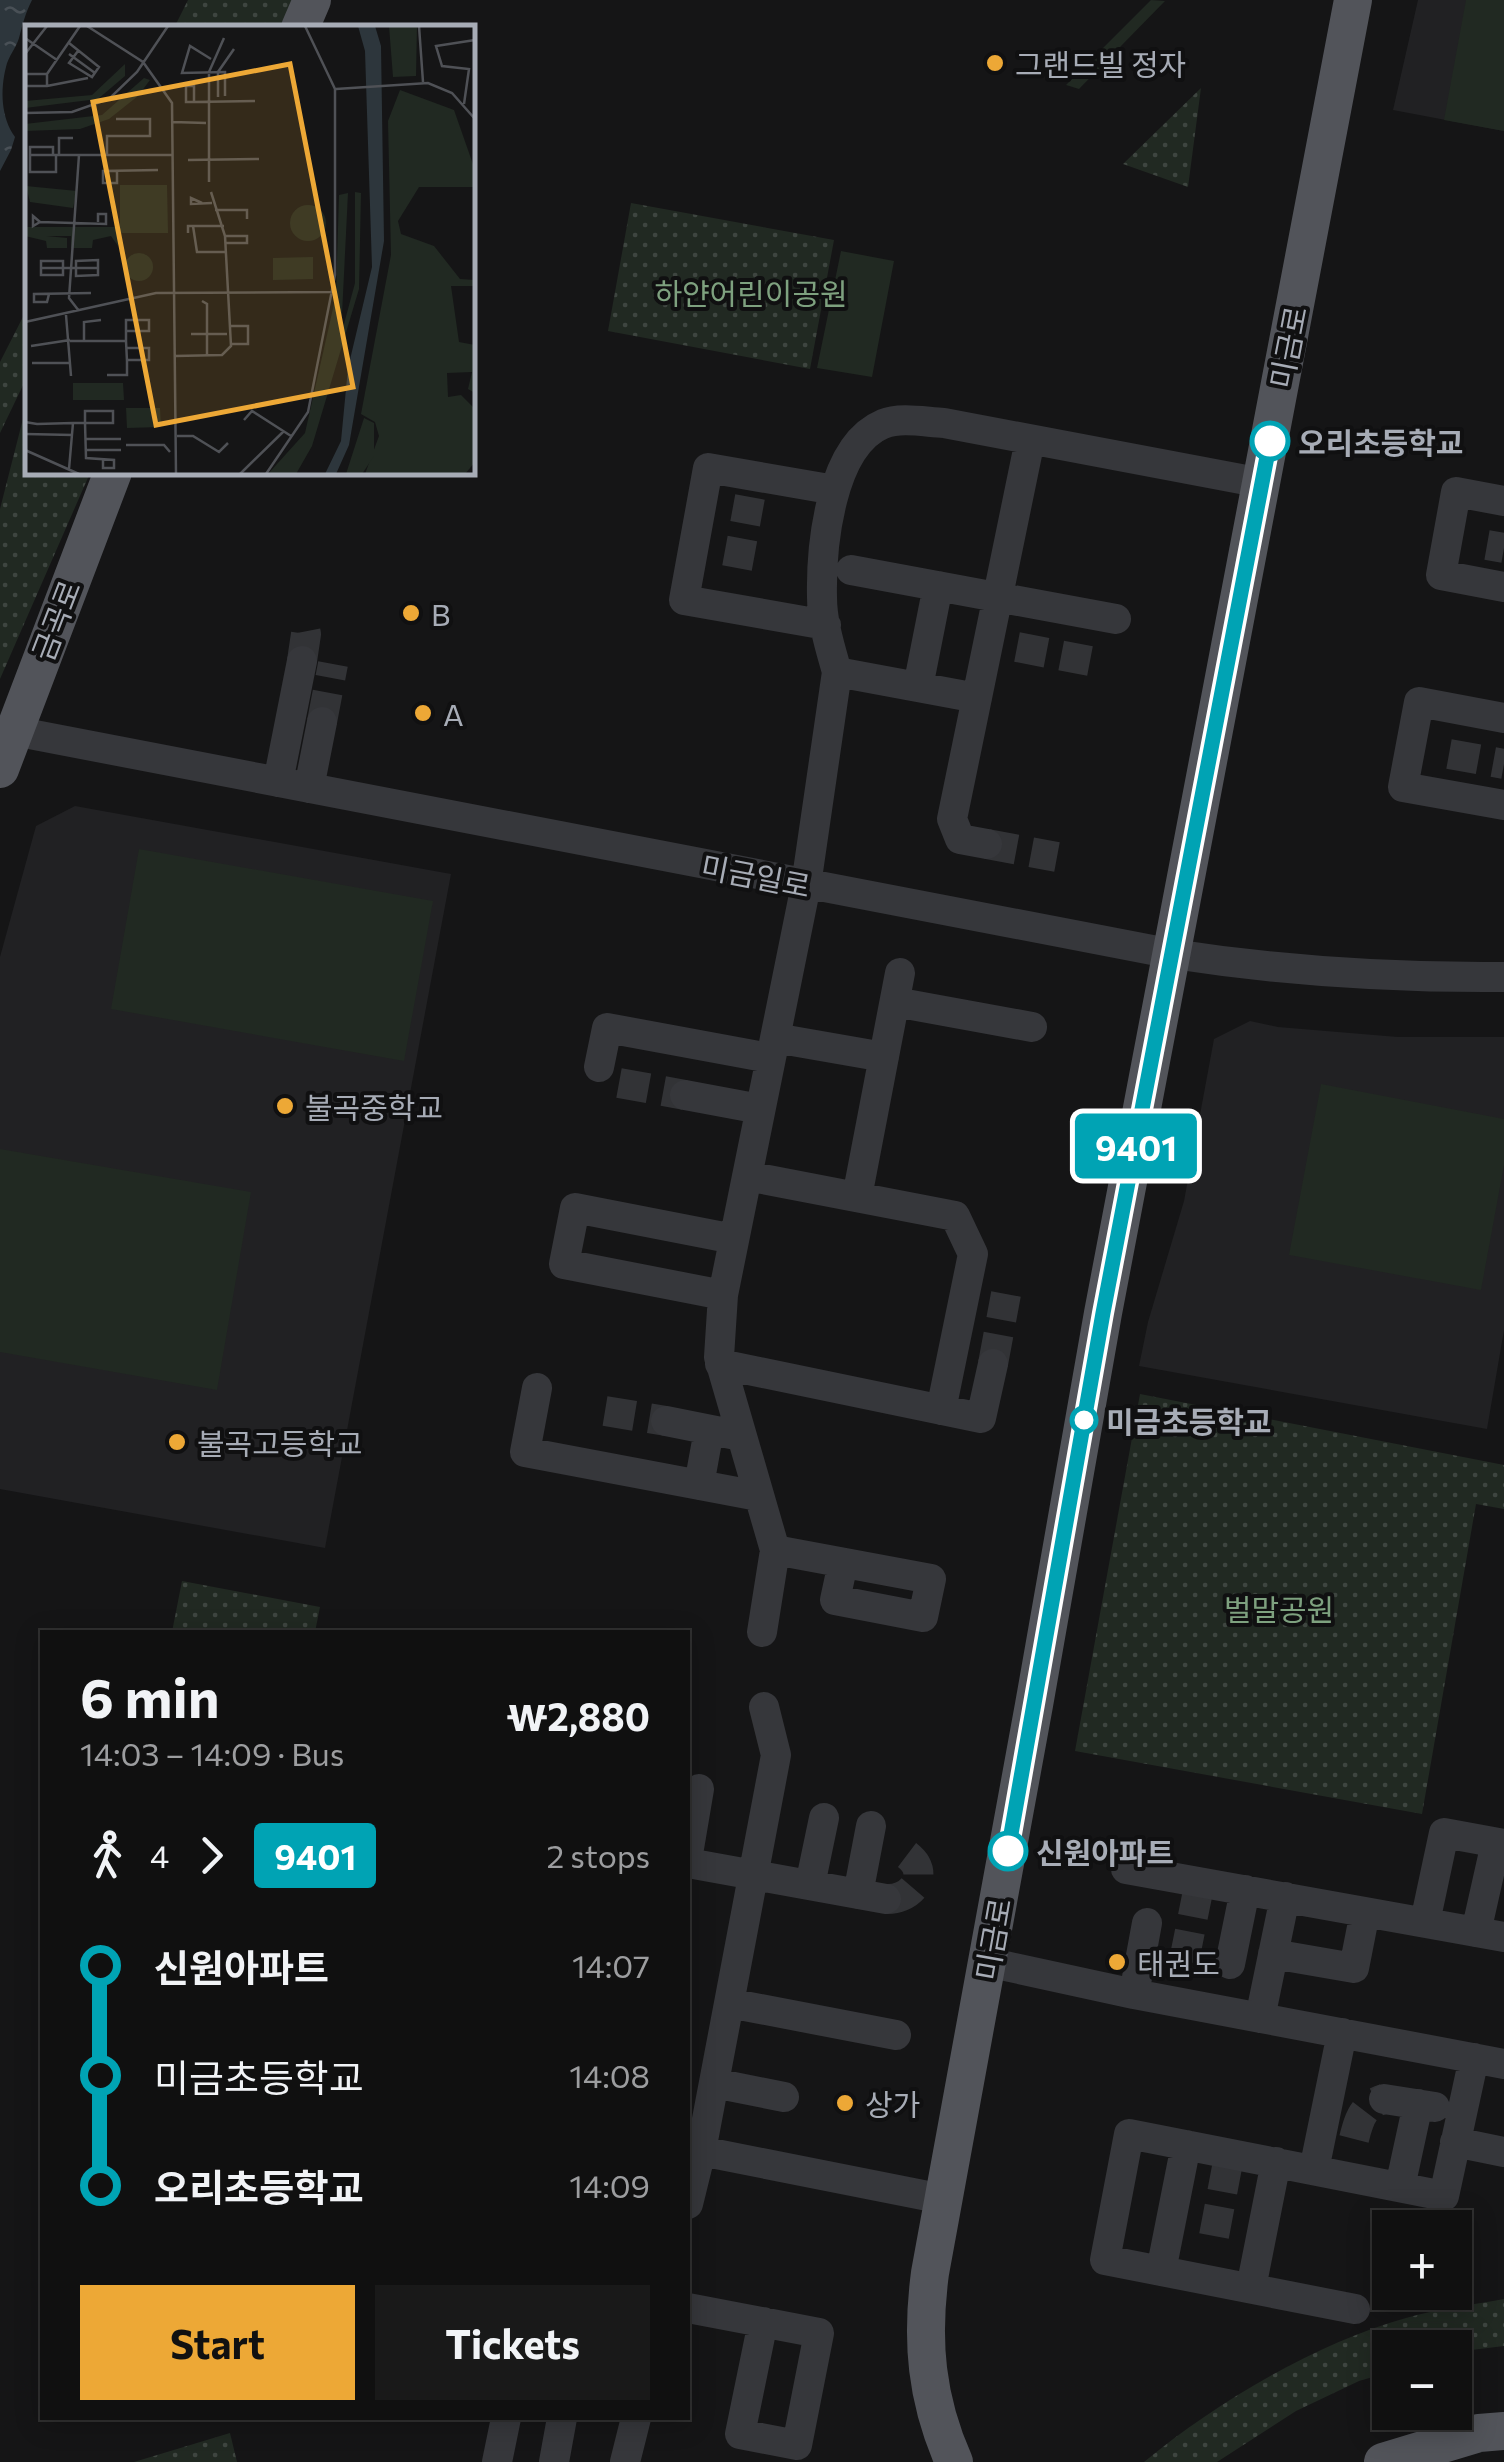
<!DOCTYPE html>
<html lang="en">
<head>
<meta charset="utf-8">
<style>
  :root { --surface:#101010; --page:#191919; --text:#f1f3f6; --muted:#9c9d9f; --line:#303030; --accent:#eda836 }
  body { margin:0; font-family:Commissioner,"Noto Sans KR",sans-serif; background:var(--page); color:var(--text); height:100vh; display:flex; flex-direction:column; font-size:38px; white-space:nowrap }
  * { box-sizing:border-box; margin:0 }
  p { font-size:32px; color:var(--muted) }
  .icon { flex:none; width:55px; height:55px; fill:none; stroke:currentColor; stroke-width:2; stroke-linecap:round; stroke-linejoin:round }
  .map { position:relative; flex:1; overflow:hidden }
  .panel { position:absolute; left:40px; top:1630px; width:650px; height:790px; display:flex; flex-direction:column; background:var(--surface); border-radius:0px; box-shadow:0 5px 25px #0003,0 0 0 2px var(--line) }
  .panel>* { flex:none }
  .badge { padding:0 20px; border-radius:8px; font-size:35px; line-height:65px }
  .buttons { position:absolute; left:1372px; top:2210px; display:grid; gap:20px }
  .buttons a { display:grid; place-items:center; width:100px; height:100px; border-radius:0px; background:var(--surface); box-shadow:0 5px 25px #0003,0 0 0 2px var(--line); font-size:50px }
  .map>.badge { position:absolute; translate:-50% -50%; box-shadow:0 0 0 5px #fff }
  .legs { display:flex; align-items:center; gap:15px; height:110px; padding:0 40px; font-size:32px }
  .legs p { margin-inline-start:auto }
  .overview { display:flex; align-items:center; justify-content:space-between; height:170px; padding:0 40px }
  h1 { font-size:55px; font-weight:700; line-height:75px }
  .primary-button { display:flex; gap:20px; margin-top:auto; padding:20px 40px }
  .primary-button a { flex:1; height:115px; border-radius:0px; background:var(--accent); color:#111; font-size:40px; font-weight:700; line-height:115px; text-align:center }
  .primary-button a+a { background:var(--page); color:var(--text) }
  ul { padding:0 40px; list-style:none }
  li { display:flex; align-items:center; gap:35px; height:110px; font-size:38px }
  li i { display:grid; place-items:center; width:15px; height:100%; margin:0 12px; background:currentColor }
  li i::after { content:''; width:25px; height:25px; margin:-12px; border:8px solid; border-radius:50%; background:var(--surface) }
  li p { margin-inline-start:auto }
  li:first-child i { background:linear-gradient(#0000 50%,currentColor 0) }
  li:last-child i { background:linear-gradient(currentColor 50%,#0000 0) }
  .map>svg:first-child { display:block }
  .built { fill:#212123 }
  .park { fill:url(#park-dots) }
  .garden { fill:#212922 }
  .water { fill:url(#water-ripples) }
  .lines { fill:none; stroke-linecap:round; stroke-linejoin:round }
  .minor-tunnel { stroke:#323336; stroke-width:30; stroke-dasharray:30 15; stroke-linecap:butt }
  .minor { stroke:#36373b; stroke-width:30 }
  .major { stroke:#52545a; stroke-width:38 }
  .line-1-casing { stroke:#fff; stroke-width:22 }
  .line-1 { stroke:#00a3b4; stroke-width:15 }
  .poi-dot { fill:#eda836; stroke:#101011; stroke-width:4 }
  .stop-1-dot { fill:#fff; stroke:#00a3b4; stroke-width:5 }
  .labels { text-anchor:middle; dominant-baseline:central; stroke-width:8; stroke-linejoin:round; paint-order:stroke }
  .poi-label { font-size:30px; fill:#a7acb6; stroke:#101011; text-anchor:start }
  .park-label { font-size:30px; fill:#7ea17f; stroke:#101011 }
  .street-label { font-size:30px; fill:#a7acb6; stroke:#101011 }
  .stop-label { font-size:30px; font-weight:bold; fill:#a7acb6; stroke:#101011; text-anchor:start }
  .inset-road { fill:none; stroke:#4f5156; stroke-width:2.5 }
  .view { fill:#eda836; fill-opacity:0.15; stroke:#eda836; stroke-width:5 }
  .inset-edge { fill:none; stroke:#a7acb6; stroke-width:5 }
</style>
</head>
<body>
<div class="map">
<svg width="1504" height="2462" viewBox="0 0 1504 2462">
  <defs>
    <pattern id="park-dots" width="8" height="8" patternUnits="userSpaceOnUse" patternTransform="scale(2.5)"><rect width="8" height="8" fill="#212922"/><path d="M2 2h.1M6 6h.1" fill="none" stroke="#3e4540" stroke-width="1.8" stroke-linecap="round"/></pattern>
    <pattern id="water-ripples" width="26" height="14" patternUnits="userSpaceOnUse" patternTransform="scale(2.5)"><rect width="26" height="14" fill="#2d363c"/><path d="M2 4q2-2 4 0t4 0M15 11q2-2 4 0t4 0" fill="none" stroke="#495056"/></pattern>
  </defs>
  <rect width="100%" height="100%" fill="#151516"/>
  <path class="built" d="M1418 0H1504V131L1393 110Z
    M75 806 451 874 325 1548 0 1489V957L36 826Z
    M1250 1021 1278 1027 1398 1037H1504V1330L1487 1429 1139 1366 1148 1322 1184 1201 1214 1039Z"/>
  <path class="park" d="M188 0H297L285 27 174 28Z
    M1201 88 1188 187 1123 164Z
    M631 203 834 240 810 369 608 331Z
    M27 309V377L0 433V362Z
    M27 403 28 472 90 473 0 679V509Z
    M1140 1394 1504 1465V1509L1476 1504 1422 1814 1075 1751Z
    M182 1581 320 1607 315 1632H172Z
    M1504 2299V2346L1455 2352V2348H1390V2372L1359 2381 1296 2411 1217 2462H1144C1215 2403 1316 2343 1406 2318 1438 2309 1471 2305 1504 2299Z
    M230 2433 237 2462H134Z"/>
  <path class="garden" d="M1151 0 1165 1 1079 89 1066 85Z
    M1466 0H1504V131L1444 120Z
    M841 251 894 261 872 377 817 368Z
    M139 849 433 901 404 1061 111 1009Z
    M1321 1084 1504 1119V1165L1481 1290 1289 1255Z
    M0 1149 251 1192 217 1390 0 1352Z"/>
  <path class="water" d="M0 0H32C25 14 23 23 19 38 16 48 8 57 6 67 0 90 1 118 15 137L11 150 0 171Z"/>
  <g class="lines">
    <path class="minor-tunnel" d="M1487 545 1504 548
      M737 568 750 497
      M1017 647 1090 661
      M302 661 306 634 303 619
      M322 722 333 664
      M1449 754 1504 764
      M987 844 1057 857
      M619 1083 685 1095
      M993 1364 1006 1294
      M605 1411 666 1421
      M886 1899C912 1900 932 1874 907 1855
      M1184 1961 1197 1896
      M1354 2139C1359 2119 1363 2105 1384 2099
      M1214 2236 1227 2167"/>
    <path class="minor" d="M1504 501 1456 492 1441 575 1504 587
      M851 570 1116 619
      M826 625 684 600 708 468 835 490
      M837 672 977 698
      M918 687 938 586
      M1504 718 1419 702 1403 787 1504 805
      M14 731 1173 954C1283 971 1392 978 1504 977
      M278 782 302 661
      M309 788 322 722
      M987 844 960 839 952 819 1030 440
      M895 1002 1032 1027
      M775 1038 884 1057
      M599 1067 607 1028 770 1058
      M685 1095 760 1109
      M747 1176 955 1216 973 1254 941 1410
      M857 1197 900 973
      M723 1295 564 1264 575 1208 734 1239
      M720 1364 981 1418 993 1364
      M537 1388 525 1452 758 1496
      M666 1421 741 1436
      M699 1485 709 1430
      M775 1550 931 1579 923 1617 835 1600 843 1563
      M762 1632 775 1550 719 1357 723 1295 806 885 837 672C830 647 822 622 822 597 821 547 830 446 883 424 901 417 924 422 944 423L1262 483
      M688 1854 699 1789
      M688 1863 886 1899
      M1126 1869 1504 1937
      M810 1885 824 1818
      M858 1894 871 1826
      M1425 1922 1444 1833 1504 1844
      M1476 1932 1496 1843
      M1273 1954 1354 1968 1365 1912
      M987 1962 1134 1994 1504 2064
      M1230 1964 1245 1890
      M1134 1994 1147 1923
      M729 2003 896 2035
      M1260 2018 1285 1897
      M714 2083 784 2097
      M1384 2099 1435 2107
      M1455 2142 1504 2152
      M701 2151 943 2199
      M1314 2170 1342 2033
      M1400 2187 1418 2104
      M688 2204 701 2151 776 1755 764 1707
      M1161 2271 1186 2145
      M1251 2288 1276 2162
      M688 2308 819 2333 797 2445 740 2434 763 2322
      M1355 2309 1105 2260 1129 2134 1444 2196 1474 2058
      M497 2462 506 2418
      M554 2462 562 2418
      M625 2462 636 2418"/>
    <path class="major" d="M300 28 312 0
      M0 769 113 472
      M954 2462C926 2399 921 2341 930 2273L1034 1705 1103 1313 1353 0
      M1383 2462 1479 2433 1504 2431"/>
  </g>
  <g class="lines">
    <g class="line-1-casing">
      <path id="line-1" d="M1008 1851 1103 1313 1270 441"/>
    </g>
    <use href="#line-1" class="line-1"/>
  </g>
  <g class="poi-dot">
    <circle cx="995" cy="63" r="10"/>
    <circle cx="411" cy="613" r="10"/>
    <circle cx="423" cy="713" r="10"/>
    <circle cx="285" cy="1106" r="10"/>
    <circle cx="177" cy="1442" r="10"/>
    <circle cx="1117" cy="1962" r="10"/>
    <circle cx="845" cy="2103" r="10"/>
  </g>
  <g class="stop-1-dot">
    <circle cx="1270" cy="441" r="18"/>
    <circle cx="1084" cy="1420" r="12"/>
    <circle cx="1008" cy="1851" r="18"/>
  </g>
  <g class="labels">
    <g class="poi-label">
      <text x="1015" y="63">그랜드빌 정자</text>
      <text x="431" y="613">B</text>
      <text x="443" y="713">A</text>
      <text x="305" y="1106">불곡중학교</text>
      <text x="197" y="1442">불곡고등학교</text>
      <text x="1137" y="1962">태권도</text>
      <text x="865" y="2103">상가</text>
    </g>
    <g class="park-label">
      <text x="751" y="292">하얀어린이공원</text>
      <text x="1279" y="1608">벌말공원</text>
    </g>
    <g class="street-label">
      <text transform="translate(1287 347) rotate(-79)">미금로</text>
      <text transform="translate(55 620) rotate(-69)">금곡로</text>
      <text transform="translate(756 875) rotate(11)">미금일로</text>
      <text transform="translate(992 1939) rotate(-80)">미금로</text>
    </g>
    <g class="stop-label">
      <text x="1298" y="441">오리초등학교</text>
      <text x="1106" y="1420">미금초등학교</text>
      <text x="1036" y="1851">신원아파트</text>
    </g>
  </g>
  <g transform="translate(25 25)">
    <rect width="450" height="450" fill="#151516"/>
    <path d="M1 161 52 166 48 183 5 177Z" fill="#212922"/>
    <path d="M364 1H392L391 51 368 52ZM375 65 429 85 450 145V162H394L373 196 376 209 409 221 435 254 450 255V261H426L434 317 450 320V368L443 364 447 347 422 348 423 372 436 370 450 384V437L440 449H340L354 411 350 397 336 389 366 230 363 96Z" fill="#212922"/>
    <path d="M100 39V51L73 74 0 83V76L67 70ZM119 53 125 55 113 71 84 94 55 104 0 106V99L77 90ZM95 160H142L143 208H93V221L86 211 68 215 67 223H46V211H21L42 213V223H22L21 216 0 211V202H95ZM330 167 336 168 334 264 287 421 271 449H243L280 408 311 270 314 170 323 168 316 310 330 258ZM48 358H98L99 375H48ZM339 393 349 398V431L337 449H321Z" fill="#212922"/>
    <path d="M265 198a18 18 0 1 1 36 0a18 18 0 1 1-36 0ZM100 242a14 14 0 1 1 28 0a14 14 0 1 1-28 0ZM288 232V254L248 255V233ZM101 383H135L136 402 102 403Z" fill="#212922"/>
    <path d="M333 1H350L356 21 359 216 324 420 311 449H300L316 416 323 343 347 242 340 26Z" fill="#2d363c"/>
    <path class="inset-road" d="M62 1 118 37 147 78 151 449M394 1 398 57M0 13 32 35M44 18 74 42 67 52 44 38 53 26M0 29 22 1M44 29 70 48M186 34 165 21 157 48 200 47V71M450 48V79M22 49H1V61H22V49L55 1M22 61 63 53M311 64 403 58 427 68 450 94M193 72V47L209 24M169 77V61H161V77H169L230 76M439 79 444 44 417 41 411 21 450 15M0 88 47 87 84 74 112 47 143 1M148 97 181 98M5 130H147M28 130V122H5V147H31V130M34 130V113H48M54 130 44 273 54 286M82 130V111H125V94H91M163 135 234 134M92 146V158H78V146L133 145M184 157V47L199 13M177 178 166 173V179L187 178M190 185H222V194M15 197 8 201V191L15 197 81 199V189H73V197M168 201 172 227H200M163 208V201H199M200 218H222V211H200M73 235V250L51 251V236ZM16 236H38V250H16ZM16 243H73M24 269 22 277H9V269L66 268M177 276 182 279V331M41 290 46 351M0 297 131 268 308 267M204 301H223V319H206M166 309H202M45 316H101M59 316V297L76 295M6 321 45 315M102 323H124V335H102M150 331 197 330 206 321 200 211 186 167M7 338H44M82 350H102V336L101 316V295H124V306H101M219 395 227 386 266 411M0 397 12 399 48 398H88V386H60V398L61 433 89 435V443H78V435M0 409 48 410M152 411H168L194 427 203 418M61 414H96M101 420H139L145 427M0 425 54 449M61 425H96M44 444 48 398M215 449 259 406M241 449 283 387 310 250V64L280 1"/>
    <path class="view" d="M265 39 328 362 131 400 68 77Z"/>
    <rect width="450" height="450" class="inset-edge"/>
  </g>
</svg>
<div class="buttons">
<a>+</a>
<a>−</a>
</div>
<b class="badge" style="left:1136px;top:1146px;background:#00a3b4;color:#fff">9401</b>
<section class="panel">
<div class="overview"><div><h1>6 min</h1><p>14:03 – 14:09 · Bus</p></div><b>₩2,880</b></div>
<div class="legs"><svg class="icon" aria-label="walk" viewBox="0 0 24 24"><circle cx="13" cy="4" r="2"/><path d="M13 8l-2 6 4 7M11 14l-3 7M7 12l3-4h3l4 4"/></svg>4<svg class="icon" aria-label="forward" viewBox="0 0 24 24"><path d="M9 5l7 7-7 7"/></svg><b class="badge" style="background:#00a3b4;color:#fff">9401</b><p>2 stops</p></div>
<ul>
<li><i style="color:#00a3b4"></i><b>신원아파트</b><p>14:07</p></li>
<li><i style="color:#00a3b4"></i><span>미금초등학교</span><p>14:08</p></li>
<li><i style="color:#00a3b4"></i><b>오리초등학교</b><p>14:09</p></li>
</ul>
<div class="primary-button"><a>Start</a><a>Tickets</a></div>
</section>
</div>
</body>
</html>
